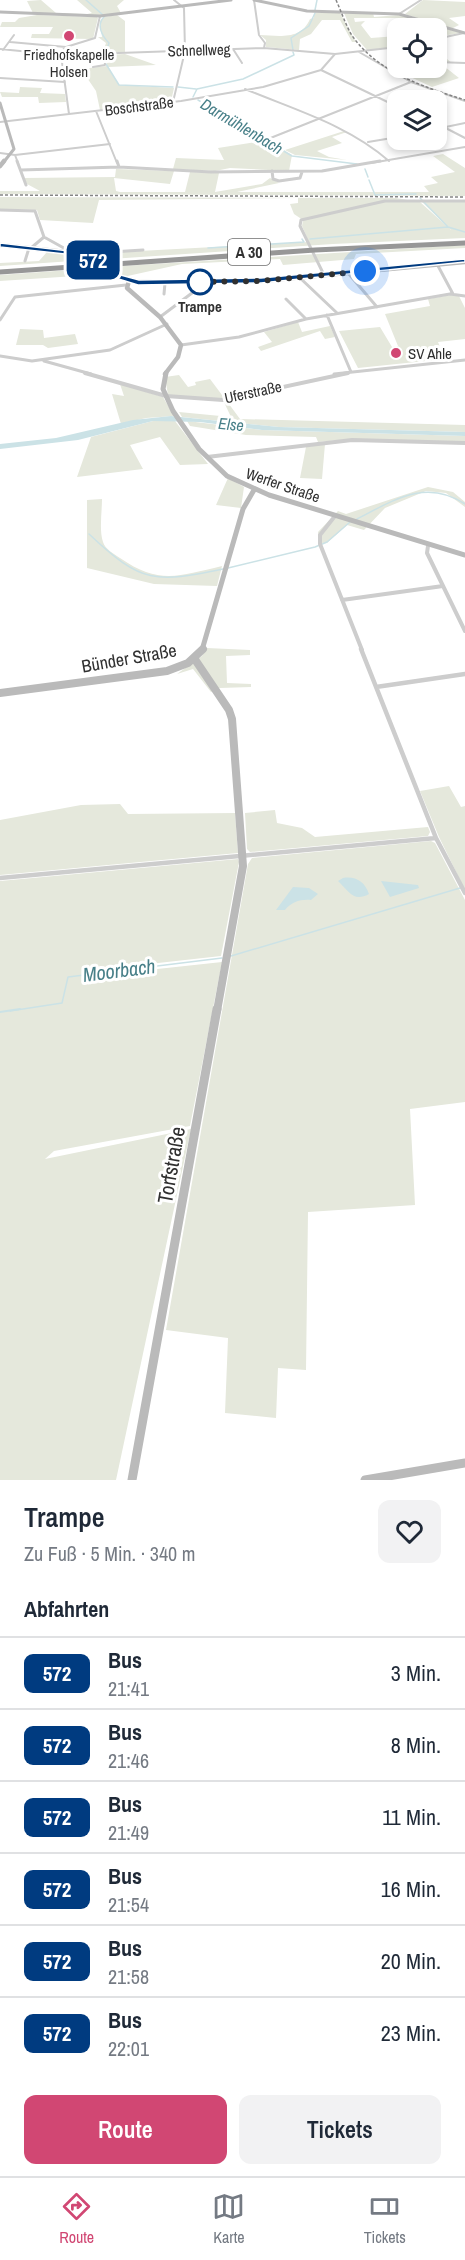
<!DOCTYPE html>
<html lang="de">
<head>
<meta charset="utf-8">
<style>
  :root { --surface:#fff; --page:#f2f2f3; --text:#1f2937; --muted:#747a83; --line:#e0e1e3; --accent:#d14773 }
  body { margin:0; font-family:"Archivo Narrow",sans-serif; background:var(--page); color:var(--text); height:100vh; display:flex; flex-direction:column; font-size:22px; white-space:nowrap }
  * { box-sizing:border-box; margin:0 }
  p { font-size:20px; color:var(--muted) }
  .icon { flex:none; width:33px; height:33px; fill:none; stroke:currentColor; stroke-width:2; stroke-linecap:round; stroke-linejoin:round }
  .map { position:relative; height:1480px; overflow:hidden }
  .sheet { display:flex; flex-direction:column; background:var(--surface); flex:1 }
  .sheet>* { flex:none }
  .badge { padding:0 12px; border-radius:9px; font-size:21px; line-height:39px }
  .tools { position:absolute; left:387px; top:18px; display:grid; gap:12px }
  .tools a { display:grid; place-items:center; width:60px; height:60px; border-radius:12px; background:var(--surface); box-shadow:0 3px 9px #0003; font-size:30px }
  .you { position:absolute; width:30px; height:30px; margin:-15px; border:4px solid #fff; border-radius:50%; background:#1a73e8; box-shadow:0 0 0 9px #1a73e833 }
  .map>.badge { position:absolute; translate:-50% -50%; box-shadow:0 0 0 3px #fff }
  h2 { padding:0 24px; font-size:22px; line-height:54px }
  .round { display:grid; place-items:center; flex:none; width:63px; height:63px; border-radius:12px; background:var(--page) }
  .summary { display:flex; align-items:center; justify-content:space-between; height:102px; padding:0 24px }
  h1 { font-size:28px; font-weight:600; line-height:45px }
  .primary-button { display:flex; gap:12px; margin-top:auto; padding:12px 24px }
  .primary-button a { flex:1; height:69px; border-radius:12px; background:var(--accent); color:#fff; font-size:24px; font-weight:600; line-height:69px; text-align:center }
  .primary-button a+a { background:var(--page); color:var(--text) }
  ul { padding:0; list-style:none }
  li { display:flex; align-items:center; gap:18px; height:72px; padding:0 24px; border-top:2px solid var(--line) }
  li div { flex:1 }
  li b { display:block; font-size:22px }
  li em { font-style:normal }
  li .badge { min-width:66px; font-weight:700; text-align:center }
  .tab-bar { display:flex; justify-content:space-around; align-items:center; height:84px; border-top:2px solid var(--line); background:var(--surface); font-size:16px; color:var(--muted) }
  .tab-bar a { display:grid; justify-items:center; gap:3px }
  .tab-bar .on { color:var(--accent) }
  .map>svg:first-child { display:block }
  .green { fill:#e5e8dc }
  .water { fill:#cbe2e6 }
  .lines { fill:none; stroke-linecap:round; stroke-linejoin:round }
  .stream-far1 { stroke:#cbe2e6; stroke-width:1.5 }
  .stream { stroke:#cbe2e6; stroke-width:2 }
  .street-far3 { stroke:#cdcdcd; stroke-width:2 }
  .street-far2 { stroke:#cdcdcd; stroke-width:3 }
  .street-far1 { stroke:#cdcdcd; stroke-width:4 }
  .street { stroke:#cdcdcd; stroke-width:4.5 }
  .secondary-far4 { stroke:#bababa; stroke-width:3 }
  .secondary-far3 { stroke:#bababa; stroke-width:4.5 }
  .secondary-far2 { stroke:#bababa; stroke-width:5 }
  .secondary-far1 { stroke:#bababa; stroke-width:8 }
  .secondary { stroke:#bababa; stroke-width:9 }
  .highway { stroke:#979797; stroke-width:5 }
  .rail { stroke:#858585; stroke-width:1.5; stroke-dasharray:3 2; stroke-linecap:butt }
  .line { fill:#003b80; stroke:#fff; stroke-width:1.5 }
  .walk { stroke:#303030; stroke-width:6; stroke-dasharray:0 10.8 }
  .poi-dot { fill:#d14773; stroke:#fff; stroke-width:2 }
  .stop-dot { fill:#fff; stroke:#003b80; stroke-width:3 }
  .labels { text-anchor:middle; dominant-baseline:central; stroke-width:6; stroke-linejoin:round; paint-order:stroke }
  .far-street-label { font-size:15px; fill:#303030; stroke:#fff }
  .far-poi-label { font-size:15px; fill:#303030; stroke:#fff }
  .far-stop-label { font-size:15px; font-weight:bold; fill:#303030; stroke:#fff }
  .far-water-label { font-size:16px; font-style:italic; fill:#477f88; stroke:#fff }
  .shield { fill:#fff; stroke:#6e6e6e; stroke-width:1.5 }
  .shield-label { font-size:16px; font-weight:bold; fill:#303030 }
  .street-label { font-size:18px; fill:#303030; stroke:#fff }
  .water-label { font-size:20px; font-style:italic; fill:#477f88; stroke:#fff }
  .near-street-label { font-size:21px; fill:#303030; stroke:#fff }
</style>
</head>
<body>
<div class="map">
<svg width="465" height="1480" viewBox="0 0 465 1480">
  <rect width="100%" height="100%" fill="#fff"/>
  <path class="green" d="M41 0 56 13 87 14 92 13 77 0H124L117 6 121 13 98 16 33 13 27 1Z
    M423 0 465 2V16L449 18 459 25 451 29 405 14Z
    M314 13H340L356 42H352L340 20H322L311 34 300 39 299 50 266 47V40L260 35C280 36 301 40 310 19L314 18Z
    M344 13H373L374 17 399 15 461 33 448 35 437 31 436 28 400 18H354L355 22 365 21 361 25 371 38 397 36V47L367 50 353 34Z
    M37 15 97 17 98 18 93 39 31 38 32 34H49L53 27H0L2 22H15L19 18Z
    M117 15 125 21V52L107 53 104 49 106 43 98 37H102L100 21 104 17Z
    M437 51 452 63H440L459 78 432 87 389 67 397 64 398 68H436Z
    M125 54 156 65 108 67 119 85 174 88 171 101 100 110 96 91 81 69 107 66 106 55Z
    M20 87 42 88 40 93 65 94 66 102 39 103 38 97H2L0 92 19 93Z
    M215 109 292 155 289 171 230 168 215 171 173 169 176 158 224 160 218 148 262 141Z
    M344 131 347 132 332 137 342 143 317 151 329 157 347 160 295 155 285 150Z
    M443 154 465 168V196L0 194V191H40L27 184 24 178 115 177 116 169 174 171 170 184 114 178 116 191 120 192H185L190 172 219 173 215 192 262 184 270 178 279 183 237 192H429L424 186 438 183 431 177 455 172 433 156Z
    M0 197 396 198 420 202 451 230 422 202H465V238L333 244 96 260 83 254 309 242 302 226 303 220 294 214 290 204 298 203V198L99 200 93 223 40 220 37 210 0 209Z
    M465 245V248L356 254 354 259 283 265 280 259 182 264 123 277 106 267Z
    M47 252 70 254 87 260 0 266V263L39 261Z
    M98 268 106 274 0 281V275Z
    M451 295 459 296 465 308V339L438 342 445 359 358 368 339 331 380 327 392 347 398 346 385 314 430 306 428 299Z
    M298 322 302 332 330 326 335 337 325 339 320 331 261 351 258 347 272 342 264 332Z
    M20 329 43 330 44 338 75 334 78 344 48 348 43 345H16Z
    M179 375 188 387 196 385 195 382 210 379 225 399 168 395 165 377Z
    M120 384 163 397 174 416 146 418 121 424 112 394 124 396Z
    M223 400H226L240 419 465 425V432L279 427 182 417 179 412 231 417Z
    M153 421H175L208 464 180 465 160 437 130 445 143 469 77 477 91 437Z
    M187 421 262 430 465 436V442L351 439 318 442 316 437 246 435 190 426Z
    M325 444 322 479 300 478 306 447Z
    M228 478 244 487 241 508 216 505Z
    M428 487 453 492 465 502V507L446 493 426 491 385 508 364 530 347 525 327 543 319 544 318 532 338 511 346 514Z
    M102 499C102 512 99 530 103 542 105 549 114 554 120 558 159 585 179 576 222 566L217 586 154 584 87 568V500Z
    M207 648 250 650V655L226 656 227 683 251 684V687L220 688 211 692 193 669 177 674 202 656Z
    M449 786 461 807 465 806V890L439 837 420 791Z
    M120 804 128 814 235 813 238 853 0 875V820L81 805Z
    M275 810 277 823 302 828 315 837 428 827 430 832 428 836 250 852 247 849 245 813Z
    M431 841 435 843 465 900V1102L410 1109 415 1205 308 1212 306 1370 278 1368 276 1418 225 1413 228 1338 166 1330 248 864 252 858Z
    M238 859 239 862 221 956 149 964 148 970 222 962 190 1126 54 1151 45 1159 191 1129 116 1480H0V881Z"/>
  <path class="water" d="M171 416 279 427 465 432V436L262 430 200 422 153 421 78 440 0 449V444L56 438 133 420Z
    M343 878C356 876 365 882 369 894 353 903 348 890 338 881Z
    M381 881 418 885 419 888 390 897Z
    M293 887 309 888 318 894 311 900C301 899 291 902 285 910H276Z"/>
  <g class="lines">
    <path class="stream-far1" d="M86 0 103 15
      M315 10 317 0
      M104 17C96 25 102 36 109 43L106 52
      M293 50 291 38 309 26 315 13
      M106 64 119 85 173 87
      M178 87 196 89
      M193 97 197 89 243 79 294 55 293 52
      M198 100 292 156 357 164
      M365 169 368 177
      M369 180 375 195 416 194
      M420 198 448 227 465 232
      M310 239 448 227
      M208 248 304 242 302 239
      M357 519C394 500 426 478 465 504
      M89 534C142 584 155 583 223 569
      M228 568 315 547 327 542 350 522
      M231 956 460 888
      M10 1011 62 1003 68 977 222 958"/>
    <path class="stream" d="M0 1012 20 1009"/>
    <path class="street-far3" d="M254 0 259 35 265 43 264 48
      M399 14 421 0
      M436 39 464 33
      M10 42 66 47
      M0 49 61 55 264 48 335 54 398 47
      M233 49 242 63
      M3 50 14 35
      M359 52 411 82 465 101
      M57 55 66 47 95 38 100 16
      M61 55 69 114
      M436 62 465 63
      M93 67 105 65 104 54
      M321 70 398 107
      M0 78 65 82
      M245 89C295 110 348 125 389 161
      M173 102 185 51 184 8 174 0
      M96 111 117 163
      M0 122 181 101 263 87 321 70 335 54
      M436 123 465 138
      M436 129 465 123
      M268 139 411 82
      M368 142 398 137
      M0 153 15 155 110 144
      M15 155 18 163
      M371 163 465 147"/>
    <path class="street-far2" d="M17 161 26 185
      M117 161 119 167
      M21 170 119 167 211 172 322 171 380 161
      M272 171 273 179 279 181 300 178 302 172
      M0 210 35 211 44 237 71 252
      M31 248 44 237
      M79 254 143 250
      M25 261 29 248
      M437 264 453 294
      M348 273 377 307
      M324 275 300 226 301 220 385 201H465
      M299 277 337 313
      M164 294 165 283
      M286 299 306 319
      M327 315 351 372
      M160 317 200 287
      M0 320 15 297 126 285
      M181 345 239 337 306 319 450 294 465 296
      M0 356 32 361 110 350 167 324
      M44 361 91 374
      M334 374 465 360"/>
    <path class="street-far1" d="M85 373 166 396 223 400 348 373
      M207 457 352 440 465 443
      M335 516 320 535V544L362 650
      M428 546 427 553 465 631
      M342 600 443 586"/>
    <path class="street" d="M361 649 436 838 465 893
      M376 687 465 674
      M0 878 436 838"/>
    <path class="secondary-far4" d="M254 0 307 11 399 14 465 33
      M0 12 100 16 231 0
      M0 103 14 149 3 163"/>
    <path class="secondary-far3" d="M0 166 4 161
      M0 245 75 253 93 260 114 275 138 282 261 281 465 262
      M129 281 127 288 160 317 181 345 178 357 165 374"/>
    <path class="secondary-far2" d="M166 373 163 389 173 411 199 449 227 476 269 495 465 555
      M202 650 243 509 254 490"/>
    <path class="secondary-far1" d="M194 658 229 710 232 719 243 866 217 1011
      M0 693 167 671 188 663 203 649"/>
    <path class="secondary" d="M132 1480 217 1009
      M365 1480 465 1463"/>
    <path class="highway" d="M0 272 315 250 465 243"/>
    <path class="rail" d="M336 0C341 11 345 23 351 34 376 72 424 87 465 100
      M0 195 465 197"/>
  </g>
  <path class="line" d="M0 243 78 252 95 259 117 274 139 280 261 278 465 259V262L261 283 138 285 112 277 90 262 74 255 0 247Z"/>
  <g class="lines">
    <path class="walk" d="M200 282H196L261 281 365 271"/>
  </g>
  <g class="poi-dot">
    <circle cx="69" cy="36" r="6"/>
    <circle cx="396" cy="353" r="6"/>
  </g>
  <circle class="stop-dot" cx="200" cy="282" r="12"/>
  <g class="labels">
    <g class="far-street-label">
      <text transform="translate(199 50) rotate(-2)">Schnellweg</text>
      <text transform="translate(139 106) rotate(-7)">Boschstraße</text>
      <text transform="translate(253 392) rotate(-12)">Uferstraße</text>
      <text transform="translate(283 485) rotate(19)">Werfer Straße</text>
    </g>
    <g class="far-poi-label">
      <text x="69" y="54">Friedhofskapelle<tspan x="69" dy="17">Holsen</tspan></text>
      <text x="408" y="353" text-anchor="start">SV Ahle</text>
    </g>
    <g class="far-stop-label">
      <text x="200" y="306">Trampe</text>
    </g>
    <g class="far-water-label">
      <text transform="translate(242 126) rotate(31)">Darmühlenbach</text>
      <text transform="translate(231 424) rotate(5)">Else</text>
    </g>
    <rect class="shield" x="228" y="239" width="42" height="26" rx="4.5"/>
    <g class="shield-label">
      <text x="249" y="252">A 30</text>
    </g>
    <g class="street-label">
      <text transform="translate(129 658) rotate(-10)">Bünder Straße</text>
    </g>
    <g class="water-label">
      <text transform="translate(119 970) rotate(-7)">Moorbach</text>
    </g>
    <g class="near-street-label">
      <text transform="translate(171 1165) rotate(-80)">Torfstraße</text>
    </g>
  </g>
</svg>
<div class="tools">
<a><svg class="icon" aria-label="locate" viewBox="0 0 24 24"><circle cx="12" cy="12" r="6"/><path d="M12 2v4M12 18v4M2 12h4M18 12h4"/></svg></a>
<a><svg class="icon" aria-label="layers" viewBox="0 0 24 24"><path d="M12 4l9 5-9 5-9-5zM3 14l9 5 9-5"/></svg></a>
</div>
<div class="you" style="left:365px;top:271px"></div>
<b class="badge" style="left:93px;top:260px;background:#003b80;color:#fff">572</b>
</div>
<section class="sheet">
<div class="summary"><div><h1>Trampe</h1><p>Zu Fuß · 5 Min. · 340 m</p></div><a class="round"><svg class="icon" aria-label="heart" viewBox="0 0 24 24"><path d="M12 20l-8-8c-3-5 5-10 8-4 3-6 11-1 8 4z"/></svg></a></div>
<h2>Abfahrten</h2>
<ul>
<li><span class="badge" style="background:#003b80;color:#fff">572</span><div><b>Bus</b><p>21:41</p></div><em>3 Min.</em></li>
<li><span class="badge" style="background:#003b80;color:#fff">572</span><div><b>Bus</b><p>21:46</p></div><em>8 Min.</em></li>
<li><span class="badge" style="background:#003b80;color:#fff">572</span><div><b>Bus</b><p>21:49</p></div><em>11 Min.</em></li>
<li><span class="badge" style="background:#003b80;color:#fff">572</span><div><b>Bus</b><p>21:54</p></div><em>16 Min.</em></li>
<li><span class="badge" style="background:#003b80;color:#fff">572</span><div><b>Bus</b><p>21:58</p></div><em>20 Min.</em></li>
<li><span class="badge" style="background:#003b80;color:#fff">572</span><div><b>Bus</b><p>22:01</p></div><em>23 Min.</em></li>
</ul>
<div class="primary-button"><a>Route</a><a>Tickets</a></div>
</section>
<nav class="tab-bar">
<a class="on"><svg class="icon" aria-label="directions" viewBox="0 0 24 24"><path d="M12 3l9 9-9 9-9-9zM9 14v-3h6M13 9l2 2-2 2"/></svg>Route</a>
<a><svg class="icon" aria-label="map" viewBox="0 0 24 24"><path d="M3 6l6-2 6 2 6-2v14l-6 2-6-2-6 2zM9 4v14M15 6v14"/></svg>Karte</a>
<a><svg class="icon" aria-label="tickets" viewBox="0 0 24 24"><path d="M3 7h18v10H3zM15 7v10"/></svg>Tickets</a>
</nav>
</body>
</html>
